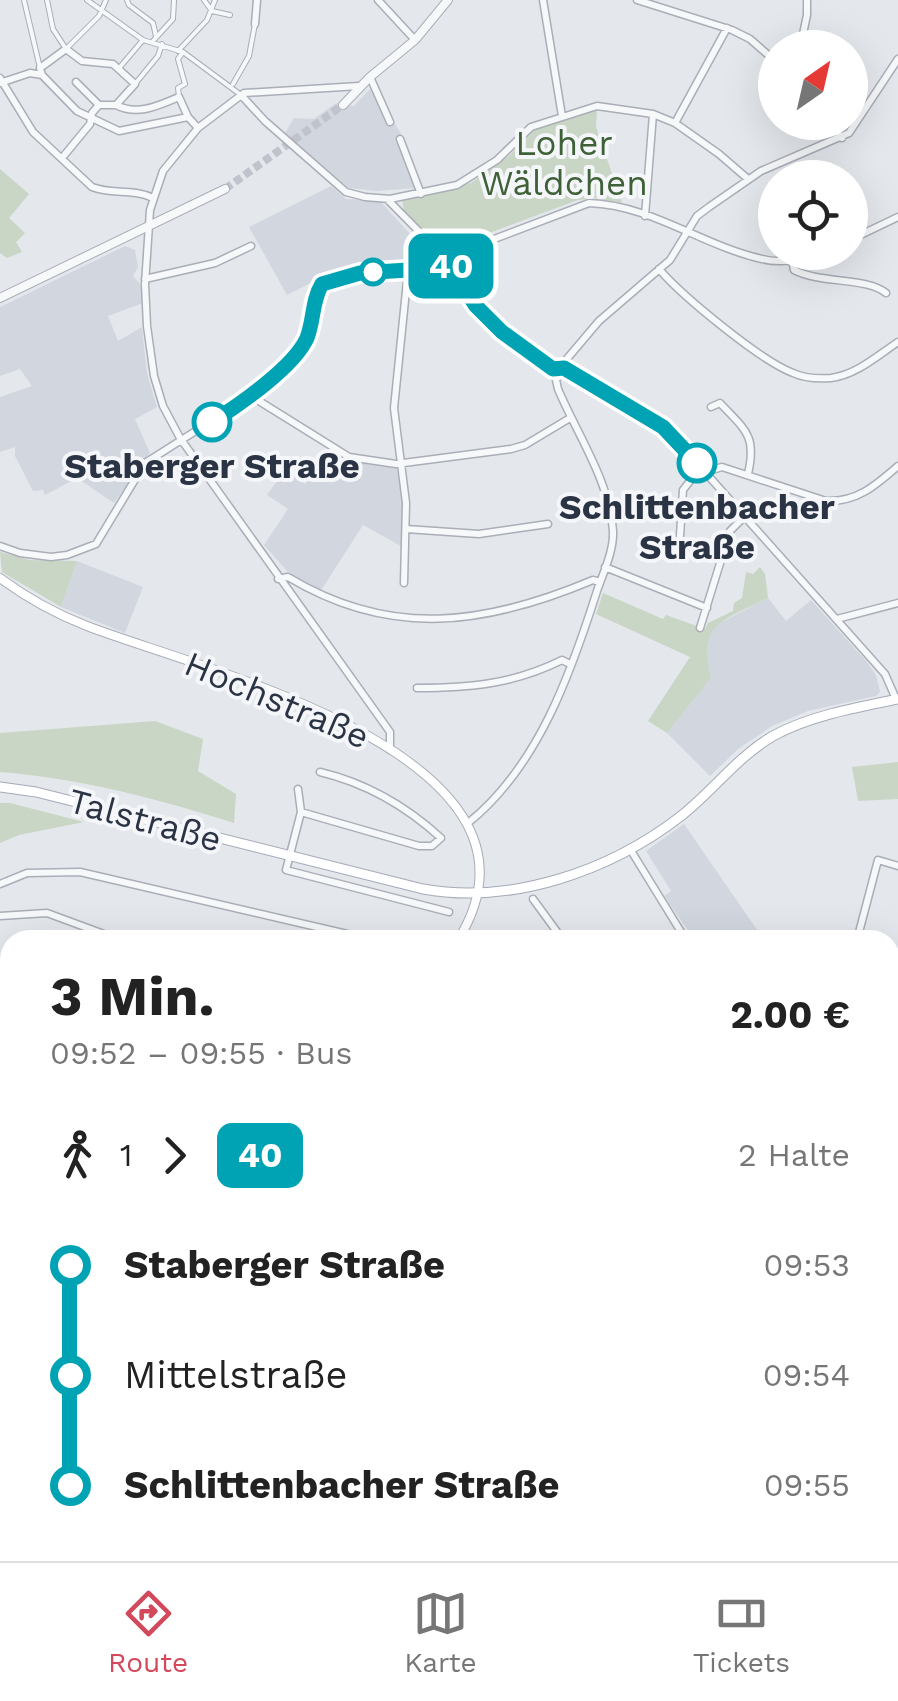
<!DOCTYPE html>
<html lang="de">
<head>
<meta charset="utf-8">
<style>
  :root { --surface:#fff; --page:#f6f6f6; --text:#222; --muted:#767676; --line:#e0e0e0; --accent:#d1495b }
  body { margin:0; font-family:"Work Sans",sans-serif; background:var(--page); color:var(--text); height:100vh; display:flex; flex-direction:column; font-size:38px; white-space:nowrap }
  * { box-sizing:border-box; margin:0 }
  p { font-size:32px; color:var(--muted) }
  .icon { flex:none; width:55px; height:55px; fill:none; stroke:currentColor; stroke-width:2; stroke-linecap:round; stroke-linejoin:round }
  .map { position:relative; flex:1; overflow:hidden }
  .side { position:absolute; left:0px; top:930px; width:900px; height:632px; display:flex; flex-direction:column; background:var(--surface); border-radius:30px 30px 0 0; box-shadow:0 10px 40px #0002 }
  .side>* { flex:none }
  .badge { padding:0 20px; border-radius:15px; font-size:35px; line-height:65px }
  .needle { width:65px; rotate:34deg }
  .controls { position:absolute; left:758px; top:30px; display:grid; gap:20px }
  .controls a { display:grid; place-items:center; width:110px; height:110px; border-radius:50%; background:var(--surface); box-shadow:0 10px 40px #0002; font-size:50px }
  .map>.badge { position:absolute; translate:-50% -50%; box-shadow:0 0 0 5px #fff }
  .legs { display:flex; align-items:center; gap:15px; height:110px; padding:0 50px; font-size:32px }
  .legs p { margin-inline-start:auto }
  .headline { display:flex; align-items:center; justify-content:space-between; height:170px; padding:0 50px }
  h1 { font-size:55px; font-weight:700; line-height:75px }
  ul { padding:0 50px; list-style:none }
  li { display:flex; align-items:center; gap:35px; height:110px; font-size:38px }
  li i { display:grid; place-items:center; width:15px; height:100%; margin:0 12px; background:currentColor }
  li i::after { content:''; width:25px; height:25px; margin:-12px; border:8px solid; border-radius:50%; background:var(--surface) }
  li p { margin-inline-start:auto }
  li:first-child i { background:linear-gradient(#0000 50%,currentColor 0) }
  li:last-child i { background:linear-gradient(currentColor 50%,#0000 0) }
  .tabs { display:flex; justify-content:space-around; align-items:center; height:140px; border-top:2px solid var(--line); background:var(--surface); font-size:28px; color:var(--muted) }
  .tabs a { display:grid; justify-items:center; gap:5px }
  .tabs .current { color:var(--accent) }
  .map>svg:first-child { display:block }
  .built { fill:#d2d6de }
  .green { fill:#c9d6c5 }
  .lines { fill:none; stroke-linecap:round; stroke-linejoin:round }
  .tertiary-tunnel { stroke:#bfc3cb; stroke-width:8; stroke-dasharray:8 4; stroke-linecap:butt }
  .pedestrian-casing { stroke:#a9aeb7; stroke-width:6 }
  .minor-casing { stroke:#a9aeb7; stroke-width:9 }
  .tertiary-casing { stroke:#a9aeb7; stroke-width:10 }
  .secondary-casing { stroke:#a9aeb7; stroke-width:10 }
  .primary-casing { stroke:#a3abb8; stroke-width:11 }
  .pedestrian { stroke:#f7f8fa; stroke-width:4 }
  .minor { stroke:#f7f8fa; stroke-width:6 }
  .tertiary { stroke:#f7f8fa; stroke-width:8 }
  .secondary { stroke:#fff; stroke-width:8 }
  .primary { stroke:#fff; stroke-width:9 }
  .line-1-casing { stroke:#fff; stroke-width:22 }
  .line-1 { stroke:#00a3b4; stroke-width:15 }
  .stop-1-dot { fill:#fff; stroke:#00a3b4; stroke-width:5 }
  .labels { text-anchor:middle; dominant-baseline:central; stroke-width:8; stroke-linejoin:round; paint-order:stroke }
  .park-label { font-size:35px; fill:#3f6138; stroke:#f4f6f9 }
  .stop-label { font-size:35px; font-weight:bold; fill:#2b3445; stroke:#f4f6f9 }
  .street-label { font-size:35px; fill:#2b3445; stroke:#f4f6f9 }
</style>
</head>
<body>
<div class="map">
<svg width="898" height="1561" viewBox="0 0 898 1561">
  <rect width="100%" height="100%" fill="#e4e7ec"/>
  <path class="built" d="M371 88 383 116 389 125 394 122 402 136 398 138 416 188 376 191 349 188 285 133 294 118 314 119 336 103 354 106Z
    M331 186 346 199 380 201 430 256 406 267 339 272 322 277 287 295 249 227Z
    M125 246 135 250 138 267 133 276 140 284 143 303 108 316 118 341 142 327 147 374 157 407 135 419 150 453 114 503 77 478 45 495 43 490 33 491 15 456V447L0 452V397L32 386 20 369 0 376V307Z
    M329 449 348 461 397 469 403 501 401 546 363 525 320 592 287 571 264 545 288 509 267 495 285 470 305 484Z
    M77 561 143 587 125 633 61 607Z
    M768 598 786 621 811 600 867 662 876 675 880 692 876 696 808 711 772 726 738 749 710 776 667 733 710 679 703 650 714 626Z
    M684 824 764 940H695L664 896 671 891 646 851Z"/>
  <path class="green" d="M597 110 596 127 622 203 595 198 578 200 444 250 404 211 402 199 427 196 471 183 509 156 536 128Z
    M0 169 29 194 9 218 25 233 16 242 22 252 7 258 0 253Z
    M0 552 30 560 77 561 61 607 2 572Z
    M760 567 765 574 768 598C724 621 696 622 711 678L667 733 648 721 690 657 596 614 603 593 663 619 666 615 705 629 708 623 733 611 734 603 742 598 746 572 753 574Z
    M155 721 203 739 198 771 236 794 234 823C159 799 79 778 0 772V733Z
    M898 762V799L858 801 852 767Z
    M0 803H10L84 822 19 835 0 843Z
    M0 1215 10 1217V1552L69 1553 77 1561H0Z
    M116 1552H601L602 1561H107Z"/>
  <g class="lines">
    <path class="tertiary-tunnel" d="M225 189 343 105"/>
    <g class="pedestrian-casing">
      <path id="pedestrian" d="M24 0 40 68
        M47 0 53 29 66 49 99 16 106 0
        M87 0 143 40 183 52 241 95
        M127 0 129 5 153 23 156 36
        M204 0 212 11 230 15
        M153 41 173 19 174 0
        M178 51 207 20 215 0
        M120 67 143 40
        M135 84 158 56 162 44
        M233 84 249 56 255 24
        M179 96 178 88 185 84 178 59 183 52"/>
    </g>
    <g class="minor-casing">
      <path id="minor" d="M378 0 415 40
        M543 0 562 116
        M637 0 732 30 750 39 775 61
        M255 24 257 0
        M800 48 807 15V0
        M42 75 40 68 66 49 82 61 113 64 135 84 116 105H99L92 113 90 124 62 158
        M370 77 390 122
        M0 78 33 132 92 187C112 195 132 188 153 198
        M76 82 99 105
        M0 83 30 73 42 75 77 111 119 131 188 117 198 128
        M359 86 244 93 198 128 163 171 150 210 145 284 147 326 154 376 163 406 180 438 390 732V750
        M241 95 265 121 346 192 365 197 390 199 457 185 497 160 531 127 597 106 653 114 675 123 719 154 748 179
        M116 105C137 116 158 106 179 97L188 117
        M830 122 842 138
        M675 123 727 28
        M400 139 421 194
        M387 199 449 262 476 307 502 331 553 369 565 368 663 427 701 467
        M645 216 653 114
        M850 240 898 217
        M792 260 794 270C821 284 867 277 886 293
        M659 269C682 296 761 361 793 373 804 378 818 379 831 378 856 375 877 356 898 342
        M145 279 215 263 251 246
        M251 396 349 457 396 464 511 449 525 445 570 418
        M711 407 720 403C745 430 757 435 748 474
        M705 472 885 674 896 699
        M705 472 722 467 826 501C857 502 875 486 898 466
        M406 529 479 534 548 524
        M680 536 683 490 701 467
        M0 546 20 553 51 557 67 555 96 544 145 463 251 396 300 348 308 336 317 291 327 281 360 273 415 269 589 203C651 205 703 246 762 259 782 264 805 259 824 252
        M605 567 707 608
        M278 579 288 577C391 639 486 625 593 580L600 582
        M404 583 406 503 394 408 408 271
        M837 619 898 603
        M700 628 730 531 744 517
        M417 688C469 688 514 684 562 660L570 664
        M298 789 301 812 286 870 449 912
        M301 812 419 846H432L441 838C406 806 366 783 320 772
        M468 823C538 767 571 673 597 591 603 573 614 551 613 531 610 482 577 434 558 389L556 380 561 372 560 367 599 321 670 260 697 216 709 207 761 171 849 133 898 59
        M630 849 686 940
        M0 884 27 873 80 872 373 940
        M533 899 563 940
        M0 916 47 913 120 940
        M857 940 878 860 898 866
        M0 1007 10 1010
        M0 1057 10 1062
        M890 1079 898 1081
        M0 1154 10 1174
        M890 1180 898 1183
        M10 1198V1196
        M890 1298 898 1309
        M890 1389 898 1397"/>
    </g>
    <g class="tertiary-casing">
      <path id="tertiary" d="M343 105 370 77 415 40 448 0
        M0 298 225 189"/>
    </g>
    <g class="secondary-casing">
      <path id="secondary" d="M0 578C27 598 56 614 87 626 197 669 573 755 458 940
        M890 1493 898 1508"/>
    </g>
    <g class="primary-casing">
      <path id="primary" d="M0 787 36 792 423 889C512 905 610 871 681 816 713 791 737 757 773 736 809 716 858 707 898 699"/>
    </g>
    <use href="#pedestrian" class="pedestrian"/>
    <use href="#minor" class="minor"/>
    <use href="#tertiary" class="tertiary"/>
    <use href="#secondary" class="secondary"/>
    <use href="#primary" class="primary"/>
  </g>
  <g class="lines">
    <g class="line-1-casing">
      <path id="line-1" d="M212 422C239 405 294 367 307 338 314 320 312 300 322 284L360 273 408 270 443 256 476 306 502 332 553 369 564 368 663 427 697 463"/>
    </g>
    <use href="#line-1" class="line-1"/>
  </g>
  <g class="stop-1-dot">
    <circle cx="373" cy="272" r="12"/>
    <circle cx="212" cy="422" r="18"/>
    <circle cx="697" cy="463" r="18"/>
  </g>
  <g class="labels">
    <g class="park-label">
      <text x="564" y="143">Loher<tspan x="564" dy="40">Wäldchen</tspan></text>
    </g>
    <g class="stop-label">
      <text x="212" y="466">Staberger Straße</text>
      <text x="697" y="507">Schlittenbacher<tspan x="697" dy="40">Straße</tspan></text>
    </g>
    <g class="street-label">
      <text transform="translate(277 700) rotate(23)">Hochstraße</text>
      <text transform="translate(145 820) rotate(15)">Talstraße</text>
    </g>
  </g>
</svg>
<div class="controls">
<a><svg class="needle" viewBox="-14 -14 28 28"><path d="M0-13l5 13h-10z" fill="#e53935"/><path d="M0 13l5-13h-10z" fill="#767676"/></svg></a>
<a><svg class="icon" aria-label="locate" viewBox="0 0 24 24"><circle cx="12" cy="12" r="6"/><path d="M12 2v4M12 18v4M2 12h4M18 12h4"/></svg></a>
</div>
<b class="badge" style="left:451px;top:266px;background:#00a3b4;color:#fff">40</b>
<section class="side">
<div class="headline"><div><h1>3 Min.</h1><p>09:52 – 09:55 · Bus</p></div><b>2.00 €</b></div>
<div class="legs"><svg class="icon" aria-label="walk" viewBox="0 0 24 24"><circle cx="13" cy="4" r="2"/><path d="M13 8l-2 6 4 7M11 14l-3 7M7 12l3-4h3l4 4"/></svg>1<svg class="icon" aria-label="forward" viewBox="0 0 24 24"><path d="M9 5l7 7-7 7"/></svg><b class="badge" style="background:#00a3b4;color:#fff">40</b><p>2 Halte</p></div>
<ul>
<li><i style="color:#00a3b4"></i><b>Staberger Straße</b><p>09:53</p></li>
<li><i style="color:#00a3b4"></i><span>Mittelstraße</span><p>09:54</p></li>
<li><i style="color:#00a3b4"></i><b>Schlittenbacher Straße</b><p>09:55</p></li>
</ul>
</section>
</div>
<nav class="tabs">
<a class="current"><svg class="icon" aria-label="directions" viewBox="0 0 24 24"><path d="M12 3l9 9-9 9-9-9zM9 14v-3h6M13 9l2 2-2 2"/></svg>Route</a>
<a><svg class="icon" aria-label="map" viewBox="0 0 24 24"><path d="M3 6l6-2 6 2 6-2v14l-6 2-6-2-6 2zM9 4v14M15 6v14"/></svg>Karte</a>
<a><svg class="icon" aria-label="tickets" viewBox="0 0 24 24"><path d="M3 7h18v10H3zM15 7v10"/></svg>Tickets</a>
</nav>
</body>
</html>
